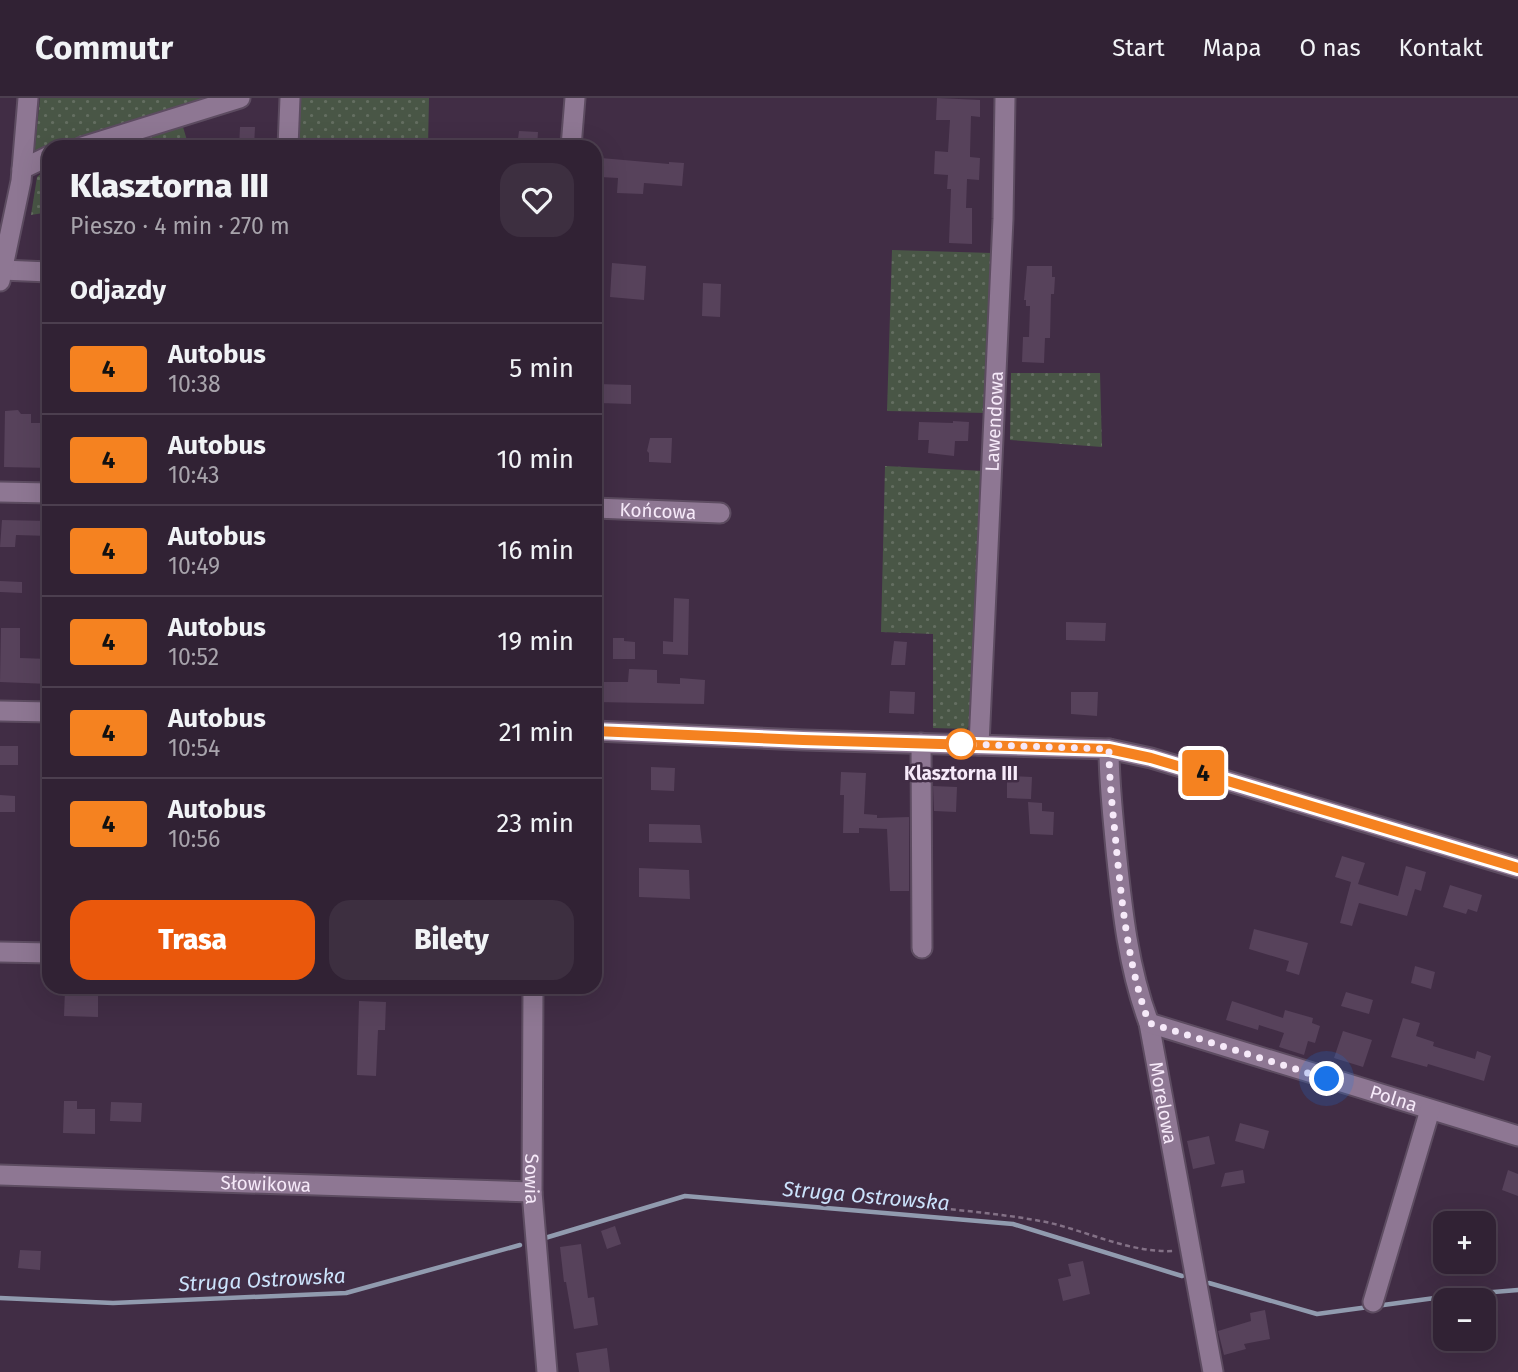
<!DOCTYPE html>
<html lang="pl">
<head>
<meta charset="utf-8">
<style>
  :root { --surface:#312234; --page:#3d2f40; --text:#f1f3f6; --muted:#a8a4ac; --line:#4c3f4f; --accent:#ea580c }
  body { margin:0; font-family:"Fira Sans",sans-serif; background:var(--page); color:var(--text); height:100vh; display:flex; flex-direction:column; font-size:26px; white-space:nowrap }
  * { box-sizing:border-box; margin:0 }
  p { font-size:23px; color:var(--muted) }
  .icon { flex:none; width:38px; height:38px; fill:none; stroke:currentColor; stroke-width:2; stroke-linecap:round; stroke-linejoin:round }
  .map { position:relative; flex:1; overflow:hidden }
  .side { position:absolute; left:42px; top:42px; width:560px; height:854px; display:flex; flex-direction:column; background:var(--surface); border-radius:21px; box-shadow:0 7px 28px #0002,0 0 0 2px var(--line) }
  .side>* { flex:none }
  .badge { padding:0 14px; border-radius:5px; font-size:24px; line-height:46px }
  .buttons { position:absolute; left:1433px; top:1113px; display:grid; gap:14px }
  .buttons a { display:grid; place-items:center; width:63px; height:63px; border-radius:14px; background:var(--surface); box-shadow:0 7px 28px #0002,0 0 0 2px var(--line); font-size:35px }
  .you { position:absolute; width:35px; height:35px; margin:-18px; border:5px solid #fff; border-radius:50%; background:#1a73e8; box-shadow:0 0 0 10px #1a73e833 }
  .map>.badge { position:absolute; translate:-50% -50%; box-shadow:0 0 0 4px #fff }
  h2 { padding:0 28px; font-size:26px; line-height:63px }
  .round { display:grid; place-items:center; flex:none; width:74px; height:74px; border-radius:21px; background:var(--page) }
  .head { display:flex; align-items:center; justify-content:space-between; height:119px; padding:0 28px }
  h1 { font-size:33px; font-weight:800; line-height:52px }
  .action { display:flex; gap:14px; margin-top:auto; padding:14px 28px }
  .action a { flex:1; height:80px; border-radius:21px; background:var(--accent); color:#fff; font-size:28px; font-weight:800; line-height:80px; text-align:center }
  .action a+a { background:var(--page); color:var(--text) }
  ul { padding:0; list-style:none }
  li { display:flex; align-items:center; gap:21px; height:91px; padding:0 28px; border-top:2px solid var(--line) }
  li div { flex:1 }
  li b { display:block; font-size:26px }
  li em { font-style:normal }
  li .badge { min-width:77px; font-weight:700; text-align:center }
  header { display:flex; align-items:center; gap:42px; box-sizing:border-box; height:98px; padding:0 35px; background:var(--surface); border-bottom:2px solid var(--line) }
  header strong { font-size:33px }
  nav { display:flex; gap:38px; margin-inline-start:auto; font-size:24px }
  .map>svg:first-child { display:block }
  .grass { fill:url(#grass-dots) }
  .lines { fill:none; stroke-linecap:round; stroke-linejoin:round }
  .stream { stroke:#919baf; stroke-width:4.5 }
  .building { fill:#57425b }
  .minor-casing { stroke:#5d4c61; stroke-width:23 }
  .path { stroke:#837186; stroke-width:2.5; stroke-dasharray:5 3.5; stroke-linecap:butt }
  .minor { stroke:#8e7793; stroke-width:19 }
  .line-casing { stroke:#fff; stroke-width:16 }
  .line { stroke:#f58220; stroke-width:10 }
  .walk { stroke:#f6e9f9; stroke-width:7; stroke-dasharray:0 12.6 }
  .stop-dot { fill:#fff; stroke:#f58220; stroke-width:3.5 }
  .labels { text-anchor:middle; dominant-baseline:central; stroke-width:5; stroke-linejoin:round; paint-order:stroke }
  .street-label { font-size:19px; fill:#f6e9f9; stroke:#412d45 }
  .stop-label { font-size:19px; font-weight:bold; fill:#f6e9f9; stroke:#412d45 }
  .water-label { font-size:21px; font-style:italic; fill:#cbe2fb; stroke:#412d45 }
</style>
</head>
<body>
<header>
<strong>Commutr</strong>
<nav><a>Start</a><a>Mapa</a><a>O nas</a><a>Kontakt</a></nav>
</header>
<div class="map">
<svg width="1518" height="1274" viewBox="0 0 1518 1274">
  <defs>
    <pattern id="grass-dots" width="8" height="8" patternUnits="userSpaceOnUse" patternTransform="scale(1.75)"><rect width="8" height="8" fill="#495646"/><path d="M2 2h.1M6 6h.1" fill="none" stroke="#646e61" stroke-width="1.8" stroke-linecap="round"/></pattern>
  </defs>
  <rect width="100%" height="100%" fill="#412d45"/>
  <path class="grass" d="M40 0H216L63 49H49L34 58Z
    M299 0H429L428 49H297Z
    M183 29 189 49H113Z
    M49 69V114L31 117 37 79Z
    M892 152 992 155 988 315 887 313Z
    M1011 275H1100L1102 349 1010 342Z
    M885 368 985 373 971 624 967 631 933 630V536L881 534Z"/>
  <g class="lines">
    <path class="stream" d="M545 1140 685 1098 1013 1126 1182 1178
      M1209 1185 1317 1216 1457 1197 1518 1192
      M0 1200 113 1205 346 1195 520 1147"/>
  </g>
  <path class="building" d="M937 0 980 2V19L971 18 970 55V59L980 60 979 82 967 81 966 110H972V146L949 145 951 91H947L948 77 934 76 935 53 948 54 950 22H936Z
    M240 29H255L254 49H239Z
    M519 33 538 34 537 49H517Z
    M601 60 669 66V64L684 65 682 88 644 85 643 96 617 95 618 80 600 79Z
    M612 165 646 168 644 202 610 199Z
    M1027 168H1052V179H1055L1054 196H1051L1050 240H1045L1044 265 1022 264 1023 239H1029L1030 208H1026V202H1024Z
    M703 185 721 186 720 219 702 218Z
    M599 286 631 287V306L599 305Z
    M18 312 21 316H31V325H49V370L4 369 5 313Z
    M953 323 969 324 968 343H955L954 358 928 355 929 342H918L919 324 953 325Z
    M650 340H672L671 365 649 364V355L647 353Z
    M2 422 49 423V438L16 437 15 449H0Z
    M0 483 22 484V495L0 494Z
    M674 500 689 501 688 557 663 556V543L673 544Z
    M1066 524 1106 525 1105 543 1066 542Z
    M1 530H20V560L49 561V586L0 584Z
    M613 540H624V543L635 544V561H613Z
    M894 543 907 544 905 567H891Z
    M629 571 657 572V585L680 586V580L705 582 704 606 595 604V584H628Z
    M890 593 915 594 914 616 889 615Z
    M1071 594H1098L1097 618 1071 616Z
    M0 648H18V667H0Z
    M651 669 675 670 674 693 651 692Z
    M841 674 866 675 864 716 877 717V720L909 719V793H890L887 731 859 730V735H843L844 697H840Z
    M1007 678 1032 679 1031 701 1007 700Z
    M933 688 957 689 956 714 934 713Z
    M0 697 15 698V714H0Z
    M1028 704 1042 705V713L1054 714 1053 737 1030 736Z
    M649 726 700 727 702 745 649 744Z
    M1342 758 1365 765 1358 786 1398 798 1406 768 1426 774 1421 793 1415 791 1407 818 1359 805 1352 828 1340 825 1351 784 1335 779Z
    M639 770 689 772 690 801 639 799Z
    M1450 787 1482 797 1477 814 1468 811 1466 816 1443 809Z
    M1254 831 1308 845 1299 877 1286 873 1289 863 1249 851Z
    M1415 868 1435 874 1431 891 1411 885Z
    M85 889H98V919L64 918 65 891H85Z
    M1346 894 1373 902 1369 916 1341 908Z
    M359 903 386 904 385 932H378L376 978 357 977Z
    M1232 903 1283 920 1285 912 1313 920 1312 925 1320 928 1315 945 1308 943 1304 957 1279 949 1284 935 1259 927 1258 932 1226 922Z
    M1403 920 1420 925 1416 938 1434 944 1433 948 1475 961 1477 953 1491 958 1484 983 1428 966 1427 969 1391 959Z
    M1343 933 1372 942 1363 969 1334 960Z
    M64 1003H77V1011H95V1036L63 1035Z
    M111 1004 142 1005 141 1024 110 1023Z
    M1240 1025 1269 1033 1264 1051 1235 1043Z
    M1209 1038 1215 1066 1193 1071 1187 1043Z
    M1243 1072 1245 1085 1221 1089 1225 1075Z
    M1508 1072 1518 1076V1098L1502 1092Z
    M615 1128 621 1146 607 1151 601 1133Z
    M581 1146 588 1200 594 1199 598 1227 574 1231 566 1184H564L560 1149Z
    M20 1152 41 1153 40 1172 18 1170Z
    M1083 1163 1090 1196 1063 1203 1058 1181 1071 1178 1068 1166Z
    M1265 1212 1270 1241 1244 1246 1246 1251 1224 1257 1218 1233 1251 1223 1250 1215Z
    M607 1250 610 1274H579L576 1255Z"/>
  <g class="lines">
    <g class="minor-casing">
      <g id="minor">
        <path d="M82 49 240 0"/>
        <path d="M288 49 290 0"/>
        <path d="M571 49 575 0"/>
        <path d="M22 71 49 58"/>
        <path d="M2 172 49 174"/>
        <path d="M0 183 21 83 28 0"/>
        <path d="M0 394 49 395"/>
        <path id="s1" d="M595 410 720 415"/>
        <path d="M0 613 49 614"/>
        <path d="M595 633 803 642 1109 651 1151 660 1518 770"/>
        <path d="M921 645 922 850"/>
        <path id="s2" d="M979 647 1003 121 1005 0"/>
        <path id="s3" d="M1109 651C1109 685 1113 718 1116 752 1122 810 1128 870 1149 925L1213 1274"/>
        <path d="M0 854 49 855"/>
        <path id="s4" d="M533 889 532 1094 547 1274"/>
        <path id="s5" d="M1149 925 1518 1038"/>
        <path id="s6" d="M0 1077 532 1094"/>
        <path d="M1373 1204 1430 1012"/>
      </g>
    </g>
    <path class="path" d="M900 1107C949 1111 998 1115 1046 1124 1087 1133 1130 1155 1173 1153"/>
    <use href="#minor" class="minor"/>
  </g>
  <g class="lines">
    <g class="line-casing">
      <path id="line" d="M595 633 803 642 1109 651 1151 660 1518 770"/>
    </g>
    <use href="#line" class="line"/>
    <path class="walk" d="M961 646 1109 651C1109 686 1114 722 1117 757 1123 814 1129 871 1149 925L1327 981"/>
  </g>
  <circle class="stop-dot" cx="961" cy="646" r="14"/>
  <g class="labels">
    <g class="street-label">
      <text stroke="none"><textPath href="#s2" startOffset="324">Lawendowa</textPath></text>
      <text stroke="none"><textPath href="#s1" startOffset="63">Końcowa</textPath></text>
      <text stroke="none"><textPath href="#s5" startOffset="256">Polna</textPath></text>
      <text stroke="none"><textPath href="#s3" startOffset="359">Morelowa</textPath></text>
      <text stroke="none"><textPath href="#s4" startOffset="192">Sowia</textPath></text>
      <text stroke="none"><textPath href="#s6" startOffset="266">Słowikowa</textPath></text>
    </g>
    <g class="stop-label">
      <text x="961" y="675">Klasztorna III</text>
    </g>
    <g class="water-label">
      <text transform="translate(866 1098) rotate(5)">Struga Ostrowska</text>
      <text transform="translate(262 1182) rotate(-3)">Struga Ostrowska</text>
    </g>
  </g>
</svg>
<div class="buttons">
<a>+</a>
<a>−</a>
</div>
<div class="you" style="left:1327px;top:981px"></div>
<b class="badge" style="left:1203px;top:675px;background:#f58220;color:#111">4</b>
<section class="side">
<div class="head"><div><h1>Klasztorna III</h1><p>Pieszo · 4 min · 270 m</p></div><a class="round"><svg class="icon" aria-label="heart" viewBox="0 0 24 24"><path d="M12 20l-8-8c-3-5 5-10 8-4 3-6 11-1 8 4z"/></svg></a></div>
<h2>Odjazdy</h2>
<ul>
<li><span class="badge" style="background:#f58220;color:#111">4</span><div><b>Autobus</b><p>10:38</p></div><em>5 min</em></li>
<li><span class="badge" style="background:#f58220;color:#111">4</span><div><b>Autobus</b><p>10:43</p></div><em>10 min</em></li>
<li><span class="badge" style="background:#f58220;color:#111">4</span><div><b>Autobus</b><p>10:49</p></div><em>16 min</em></li>
<li><span class="badge" style="background:#f58220;color:#111">4</span><div><b>Autobus</b><p>10:52</p></div><em>19 min</em></li>
<li><span class="badge" style="background:#f58220;color:#111">4</span><div><b>Autobus</b><p>10:54</p></div><em>21 min</em></li>
<li><span class="badge" style="background:#f58220;color:#111">4</span><div><b>Autobus</b><p>10:56</p></div><em>23 min</em></li>
</ul>
<div class="action"><a>Trasa</a><a>Bilety</a></div>
</section>
</div>
</body>
</html>
